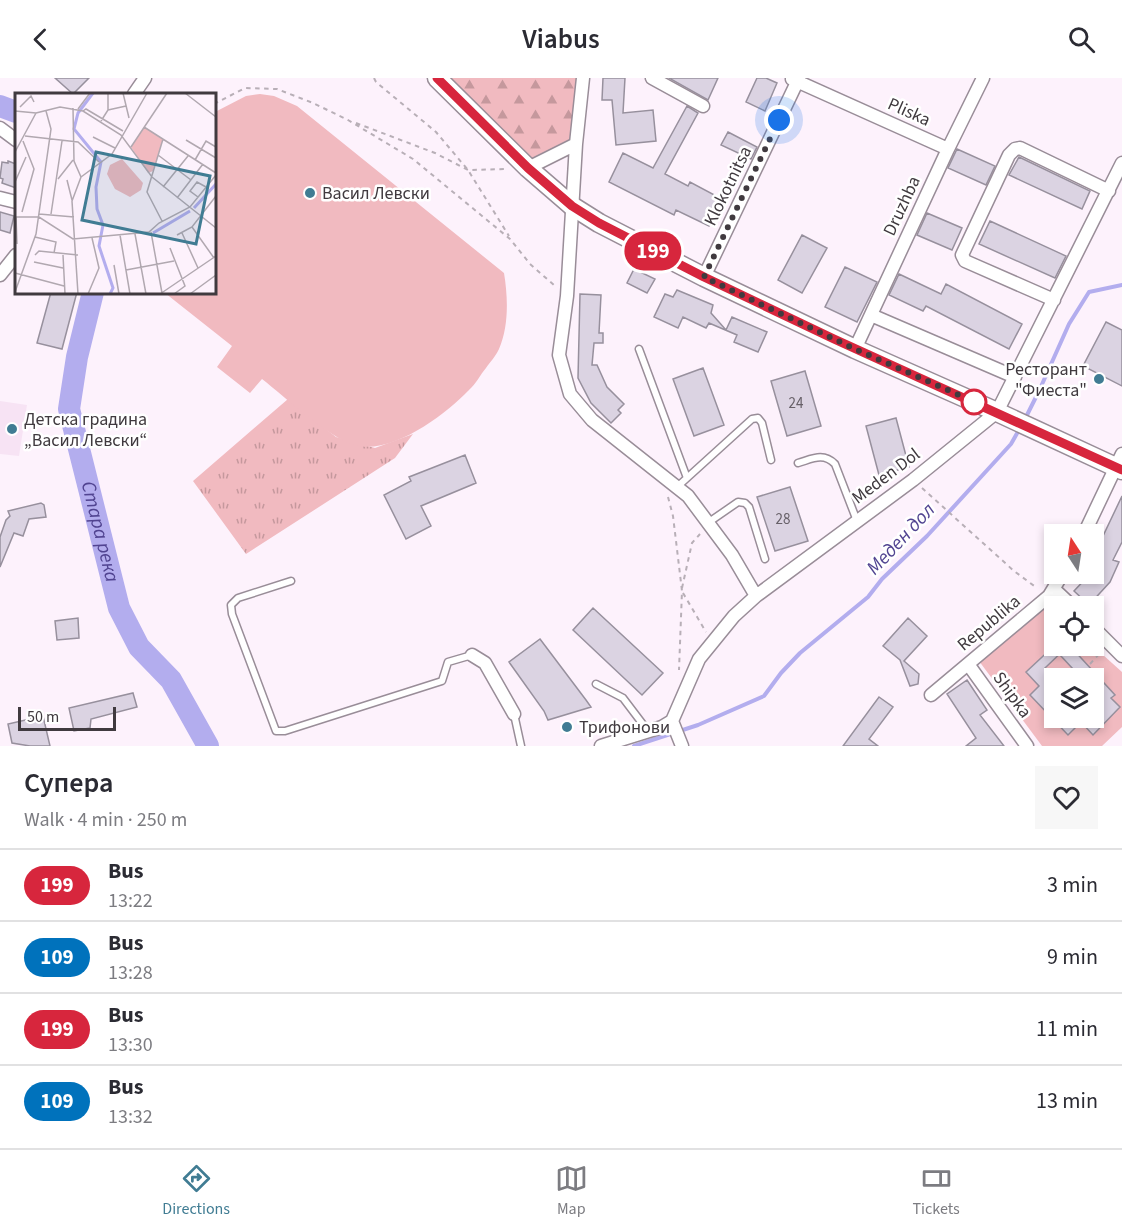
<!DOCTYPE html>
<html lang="en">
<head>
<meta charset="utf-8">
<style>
  :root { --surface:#fff; --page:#f7f7f7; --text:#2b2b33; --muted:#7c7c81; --line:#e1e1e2; --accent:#407c93 }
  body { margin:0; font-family:"Source Sans 3",sans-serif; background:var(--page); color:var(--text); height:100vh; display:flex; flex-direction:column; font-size:22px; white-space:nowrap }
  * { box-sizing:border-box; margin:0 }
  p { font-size:20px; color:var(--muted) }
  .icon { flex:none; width:33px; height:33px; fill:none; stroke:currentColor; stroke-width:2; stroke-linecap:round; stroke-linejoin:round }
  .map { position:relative; height:668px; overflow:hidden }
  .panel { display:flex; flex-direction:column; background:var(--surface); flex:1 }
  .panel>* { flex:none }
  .badge { padding:0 12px; border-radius:20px; font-size:21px; line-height:39px }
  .needle { width:39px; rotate:348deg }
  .fabs { position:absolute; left:1044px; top:446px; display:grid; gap:12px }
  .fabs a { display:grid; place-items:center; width:60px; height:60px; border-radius:0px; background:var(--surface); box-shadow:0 3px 9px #0003; font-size:30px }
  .scale { position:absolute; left:18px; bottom:15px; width:98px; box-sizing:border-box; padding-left:6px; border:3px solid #403a3f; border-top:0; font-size:16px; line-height:21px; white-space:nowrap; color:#403a3f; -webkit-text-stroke:4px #fff; paint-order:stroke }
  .you { position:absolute; width:30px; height:30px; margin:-15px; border:4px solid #fff; border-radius:50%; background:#1a73e8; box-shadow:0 0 0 9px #1a73e833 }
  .map>.badge { position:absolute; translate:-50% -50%; box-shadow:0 0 0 3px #fff }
  .round { display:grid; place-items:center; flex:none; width:63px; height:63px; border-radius:0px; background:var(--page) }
  .summary { display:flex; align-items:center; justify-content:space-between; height:102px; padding:0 24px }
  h1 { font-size:28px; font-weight:600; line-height:45px }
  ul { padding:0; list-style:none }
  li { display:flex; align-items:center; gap:18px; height:72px; padding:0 24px; border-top:2px solid var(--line) }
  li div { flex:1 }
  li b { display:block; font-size:22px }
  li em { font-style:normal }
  li .badge { min-width:66px; font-weight:700; text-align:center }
  header { display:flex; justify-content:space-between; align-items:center; height:78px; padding:0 24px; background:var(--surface); font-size:27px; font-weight:600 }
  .dock { display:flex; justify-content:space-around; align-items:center; height:84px; border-top:2px solid var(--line); background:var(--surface); font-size:16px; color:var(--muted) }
  .dock a { display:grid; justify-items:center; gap:3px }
  .dock .on { color:var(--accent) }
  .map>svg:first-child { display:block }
  .built { fill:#f7e3f4 }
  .grass { fill:url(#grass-tufts) }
  .forest { fill:url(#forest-firs) }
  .green { fill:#f1bac0; fill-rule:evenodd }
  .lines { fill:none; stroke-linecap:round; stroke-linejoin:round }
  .stream { stroke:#b3adee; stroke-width:4 }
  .river { stroke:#b3adee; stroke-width:22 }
  .building { fill:#dbd3e2; stroke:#97909d; stroke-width:1.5 }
  .service-casing { stroke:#998d98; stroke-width:9 }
  .minor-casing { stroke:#998d98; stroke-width:15 }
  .secondary-casing { stroke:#998d98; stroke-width:21 }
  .path { stroke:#b8afb7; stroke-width:2; stroke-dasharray:4.5 4.5; stroke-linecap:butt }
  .service { stroke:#fff; stroke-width:6 }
  .minor { stroke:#fff; stroke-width:12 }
  .secondary { stroke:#fff; stroke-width:18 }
  .line-casing { stroke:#fff; stroke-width:14 }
  .line { stroke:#d7263d; stroke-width:9 }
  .walk { stroke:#403a3f; stroke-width:6; stroke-dasharray:0 10.8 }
  .poi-dot { fill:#407c93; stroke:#fff; stroke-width:2 }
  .stop-dot { fill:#fff; stroke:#d7263d; stroke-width:3 }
  .labels { text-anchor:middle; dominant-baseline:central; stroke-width:5; stroke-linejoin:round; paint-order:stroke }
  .number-label { font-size:15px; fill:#676068 }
  .street-label { font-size:18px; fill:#403a3f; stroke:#fff }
  .poi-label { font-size:18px; fill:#403a3f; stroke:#fff; text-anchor:start }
  .water-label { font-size:20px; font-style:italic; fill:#514491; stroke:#fff }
  .inset-river { fill:none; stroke:#b3adee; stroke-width:3 }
  .inset-road { fill:none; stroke:#b1a8b0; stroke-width:1.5 }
  .view { fill:#407c93; fill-opacity:0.15; stroke:#407c93; stroke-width:3 }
  .inset-edge { fill:none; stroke:#403a3f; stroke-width:3 }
</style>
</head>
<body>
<header><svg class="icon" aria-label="back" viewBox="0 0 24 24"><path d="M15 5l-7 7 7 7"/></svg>Viabus<svg class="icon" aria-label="search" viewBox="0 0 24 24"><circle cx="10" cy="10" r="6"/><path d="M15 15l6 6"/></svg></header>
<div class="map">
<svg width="1122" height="668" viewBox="0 0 1122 668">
  <defs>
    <pattern id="grass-tufts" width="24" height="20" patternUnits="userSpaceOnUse" patternTransform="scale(1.5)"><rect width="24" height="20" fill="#f1bac0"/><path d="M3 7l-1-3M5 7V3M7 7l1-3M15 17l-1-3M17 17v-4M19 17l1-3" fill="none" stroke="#c5989d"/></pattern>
    <pattern id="forest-firs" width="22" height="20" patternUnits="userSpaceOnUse" patternTransform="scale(1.5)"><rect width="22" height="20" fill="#f1bac0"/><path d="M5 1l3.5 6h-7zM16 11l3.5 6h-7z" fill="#c5989d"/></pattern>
  </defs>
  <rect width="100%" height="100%" fill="#fdf2fc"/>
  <path class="built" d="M0 323 27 327 19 378 0 376Z"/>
  <path class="grass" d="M288 321 336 359 375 370 413 356 395 380 246 476 193 403Z"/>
  <path class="forest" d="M437 0H583L576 66 528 90Z"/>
  <path class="green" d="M260 16 274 18 297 28 504 195C508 219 509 248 499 271 496 278 490 284 486 290 480 297 476 306 469 312 445 337 391 378 354 367 328 359 285 319 262 301L250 315 217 289 232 268 165 215 214 214 215 34 246 18Z
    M1049 526 1054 531V567H1092L1122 594V649L1102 668H1042L979 583ZM1054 600H1094V639H1054Z"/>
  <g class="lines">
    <path class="stream" d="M1025 341 1039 313 1069 246 1089 214 1122 207
      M634 668 698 647 764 618 781 595 800 575 868 519 882 501 927 458 1011 366 1020 350"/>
    <g class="river">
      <path d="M0 28 16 34"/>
      <path id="s1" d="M93 214 77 279 69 331 119 530 139 569 171 602 208 668"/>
    </g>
  </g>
  <path class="building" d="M55 0H89L73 16Z
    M603 0H625L623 35 653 32 656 63 616 67 612 22H602Z
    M669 0H718L708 22Z
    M757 0H766L777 5 765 33 746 24Z
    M687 28 698 35 665 96 688 108 690 104 722 121 709 148 676 132 674 137 609 104 623 75 653 90Z
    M728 54 757 69 751 81 721 67Z
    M957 71 995 88 986 107 948 90Z
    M1019 79 1090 113 1082 131 1009 97Z
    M8 83 16 86V110L2 105 3 101 0 100 2 84 8 85Z
    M0 134 14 138 10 155 0 152Z
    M927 135 962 150 952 172 917 157Z
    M990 143 1066 178 1055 200 979 166Z
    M802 157 827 170 802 215 778 202Z
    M845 189 877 204 857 244 825 229Z
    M634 191 655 201 647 215 627 205Z
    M899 196 941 216 946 206 1022 246 1009 271 926 228 923 233 889 217Z
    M677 212 713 227 711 235 726 252 732 239 767 254 758 274 734 264 737 257 709 245 706 250 683 239 678 250 654 239 665 216 673 219Z
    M51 214H77L62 271 37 265Z
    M580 216 601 217 599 255H603V265H594L592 287H597L607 309 624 326 618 332 621 335 611 345 591 325 578 300Z
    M1106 244 1122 252V308L1083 288Z
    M703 290 724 347 694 358 673 301Z
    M805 293 821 348 787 358 771 303Z
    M896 340 909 389 879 397 866 348Z
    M465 377 476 405 421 428 431 448 406 461 384 417 411 403 409 399Z
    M790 409 808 463 775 473 757 419Z
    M1122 418V464L1113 482 1119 484 1110 504 1089 527 1074 513 1091 495H1094V477Z
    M41 425 44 427 46 439 29 441 23 458 14 455 0 489V459L6 442 10 438 8 433Z
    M593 530 663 595 642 617 573 552Z
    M78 540 79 560 57 562 55 543Z
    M908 540 927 558 904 583 919 596 918 606 910 608 900 582 883 568Z
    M540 561 586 622 591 629 548 642 544 633 509 584Z
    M1055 567H1069L1045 590 1054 599V639H1094V600H1062L1073 591 1061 578 1071 569 1115 617 1111 620 1120 629 1093 657 1081 644 1068 657 1030 617 1039 608 1026 594Z
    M967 602 987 632 980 637 1004 668H966L976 660 947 616Z
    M133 615 137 629 91 641 90 650 74 653 69 630Z
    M879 619 893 629 869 661 878 668H843Z
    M43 638 50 668H30L12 665 8 646Z"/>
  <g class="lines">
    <g class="service-casing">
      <path id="service" d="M639 271 687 400
        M798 385C812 381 823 374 835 386L857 443
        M677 409 752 341 758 340 762 345 771 382
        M709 444 738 424 745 425 749 429 765 481
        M291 503 238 520 231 527 232 536 276 653H285L442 603 448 584 472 577
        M596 606 623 620 648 653
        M514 636 521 668"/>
    </g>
    <g class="minor-casing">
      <path id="minor" d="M583 0 576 66 567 218 559 277 570 316 592 342 688 418 732 477 756 518
        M652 0 703 28
        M792 1 948 71
        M134 16 145 0
        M0 50 16 62
        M528 90 576 66
        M0 120 16 124
        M0 197 16 177
        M704 199 799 0
        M1054 222 965 183 962 177 1009 77 1015 71 1020 70 1109 113
        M871 237 1015 299
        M855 271 948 71 983 0
        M1084 456 1122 376
        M1054 511 1072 528
        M1094 550 1122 578
        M472 577 485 585 514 636
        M968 586 1027 668
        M931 617 1049 518 1063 495
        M672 643 682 668
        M601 668 662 649 672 643 699 581 734 538 756 518 913 402 997 334 1122 85"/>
    </g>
    <g class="secondary-casing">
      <path id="secondary" d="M437 0 528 90 572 128 599 145 704 199 855 271 997 334 1122 392"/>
    </g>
    <path class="path" d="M374 0 376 4 436 54 468 92 509 158
      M214 26 245 10 277 11 313 25 348 42 413 81 510 161 530 186 555 208
      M356 45 435 75 468 92 506 91
      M922 410 1014 493 1037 510
      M668 419 673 438 682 513 679 592
      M682 510 692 465 700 456
      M683 515 706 554
      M1090 586 1100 575"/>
    <use href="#service" class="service"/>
    <use href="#minor" class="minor"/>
    <use href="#secondary" class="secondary"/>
  </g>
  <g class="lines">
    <g class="line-casing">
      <path id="line" d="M437 0 528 90 572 128 599 145 704 199 834 261 1122 392"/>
    </g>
    <use href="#line" class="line"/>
    <path class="walk" d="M779 42 704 199 855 271 977 325 974 324"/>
  </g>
  <g class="poi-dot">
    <circle cx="310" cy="115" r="6"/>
    <circle cx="1099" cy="301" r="6"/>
    <circle cx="12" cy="351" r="6"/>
    <circle cx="567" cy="649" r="6"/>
  </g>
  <circle class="stop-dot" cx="974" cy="324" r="12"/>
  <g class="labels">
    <g class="number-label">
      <text x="796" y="325">24</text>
      <text x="783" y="441">28</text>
    </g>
    <g class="street-label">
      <text transform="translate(909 34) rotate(24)">Pliska</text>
      <text transform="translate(728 108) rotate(-64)">Klokotnitsa</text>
      <text transform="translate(902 128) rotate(-65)">Druzhba</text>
      <text transform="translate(886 398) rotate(-37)">Meden Dol</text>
      <text transform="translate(989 545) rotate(-40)">Republika</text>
      <text transform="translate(1012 617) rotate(54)">Shipka</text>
    </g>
    <g class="poi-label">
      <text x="322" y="115">Васил Левски</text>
      <text x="1087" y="291" text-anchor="end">Ресторант<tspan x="1087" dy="21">"Фиеста"</tspan></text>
      <text x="24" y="341">Детска градина<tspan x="24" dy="21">„Васил Левски“</tspan></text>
      <text x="579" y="649">Трифонови</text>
    </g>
    <g class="water-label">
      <text stroke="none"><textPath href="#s1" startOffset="246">Стара река</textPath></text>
      <text transform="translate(901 461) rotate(-47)">Меден дол</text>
    </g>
  </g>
  <g transform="translate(15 15)">
    <rect width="201" height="201" fill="#fdf2fc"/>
    <path d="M129 34 148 46 138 78 133 80 116 54Z" fill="#f1bac0"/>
    <path d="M107 66 128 90 126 97 115 104 100 96 92 81 95 72Z" fill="#f1bac0"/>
    <path class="inset-river" d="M78 0 63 20 59 36 86 69 81 94 82 116 88 132 84 153 98 195 95 201M179 115 201 91M138 140 175 118"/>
    <path class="inset-road" d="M108 0 114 25M170 0 201 24M5 14 16 3 19 9M58 15 59 68 66 84 57 108 63 201M63 16 75 0M93 17 111 13M0 18 21 20 45 14 68 18 106 42 137 84 201 135M68 18 71 16 108 38M86 28 93 17V0M129 34 201 80M10 43 63 49 84 69M78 44 100 55M171 47 201 65M116 54 152 0M0 59 21 20M143 62 176 87M180 67 191 48 201 54M66 84 97 61 132 0M43 86 58 67M52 87 57 107M0 89 11 64M148 94 173 63M183 104 175 98 182 89 191 94M162 105 188 71M7 119 19 76 8 48M24 121 59 124M36 121 47 48M0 124H24L58 146 134 139 144 130 175 114 201 82M1 124 2 151M147 128 132 99 148 46M177 134 199 165M136 139 147 200M167 140 183 175M120 141 131 201M105 142 115 201M162 142 177 134 201 103M20 144 41 149 39 160M155 155 170 193 159 201M20 162 24 158 63 162M48 162 50 201M19 169 48 175M99 172 104 201M111 177 159 168M0 180 49 193M0 199 21 141 36 36 31 18M73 201 84 175 77 145M145 201 201 163M175 201 201 182"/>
    <path class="view" d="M81 59 195 83 181 151 67 127Z"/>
    <rect width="201" height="201" class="inset-edge"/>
  </g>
</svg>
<div class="fabs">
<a><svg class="needle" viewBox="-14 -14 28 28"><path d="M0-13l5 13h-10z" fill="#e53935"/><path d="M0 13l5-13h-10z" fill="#7c7c81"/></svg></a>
<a><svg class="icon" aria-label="locate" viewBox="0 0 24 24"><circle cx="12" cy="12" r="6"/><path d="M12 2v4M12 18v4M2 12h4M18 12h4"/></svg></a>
<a><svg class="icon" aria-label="layers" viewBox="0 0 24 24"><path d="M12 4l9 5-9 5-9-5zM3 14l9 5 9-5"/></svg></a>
</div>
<div class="scale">50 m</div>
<div class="you" style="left:779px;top:42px"></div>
<b class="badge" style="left:653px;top:173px;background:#d7263d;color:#fff">199</b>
</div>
<section class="panel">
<div class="summary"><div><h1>Супера</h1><p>Walk · 4 min · 250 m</p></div><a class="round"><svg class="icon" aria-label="heart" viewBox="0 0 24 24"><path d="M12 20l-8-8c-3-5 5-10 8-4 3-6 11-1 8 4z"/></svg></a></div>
<ul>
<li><span class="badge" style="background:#d7263d;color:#fff">199</span><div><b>Bus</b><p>13:22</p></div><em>3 min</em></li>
<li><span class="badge" style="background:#0072bc;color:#fff">109</span><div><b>Bus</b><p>13:28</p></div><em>9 min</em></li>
<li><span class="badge" style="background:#d7263d;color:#fff">199</span><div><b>Bus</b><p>13:30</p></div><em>11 min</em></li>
<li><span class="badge" style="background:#0072bc;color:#fff">109</span><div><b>Bus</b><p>13:32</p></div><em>13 min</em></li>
</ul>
</section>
<nav class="dock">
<a class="on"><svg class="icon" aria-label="directions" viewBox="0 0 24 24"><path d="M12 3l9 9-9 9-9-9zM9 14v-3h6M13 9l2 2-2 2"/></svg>Directions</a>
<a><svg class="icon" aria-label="map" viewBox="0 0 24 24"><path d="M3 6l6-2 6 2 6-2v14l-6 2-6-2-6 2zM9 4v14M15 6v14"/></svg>Map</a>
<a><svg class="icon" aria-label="tickets" viewBox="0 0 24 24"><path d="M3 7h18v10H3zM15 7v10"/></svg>Tickets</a>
</nav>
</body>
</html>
